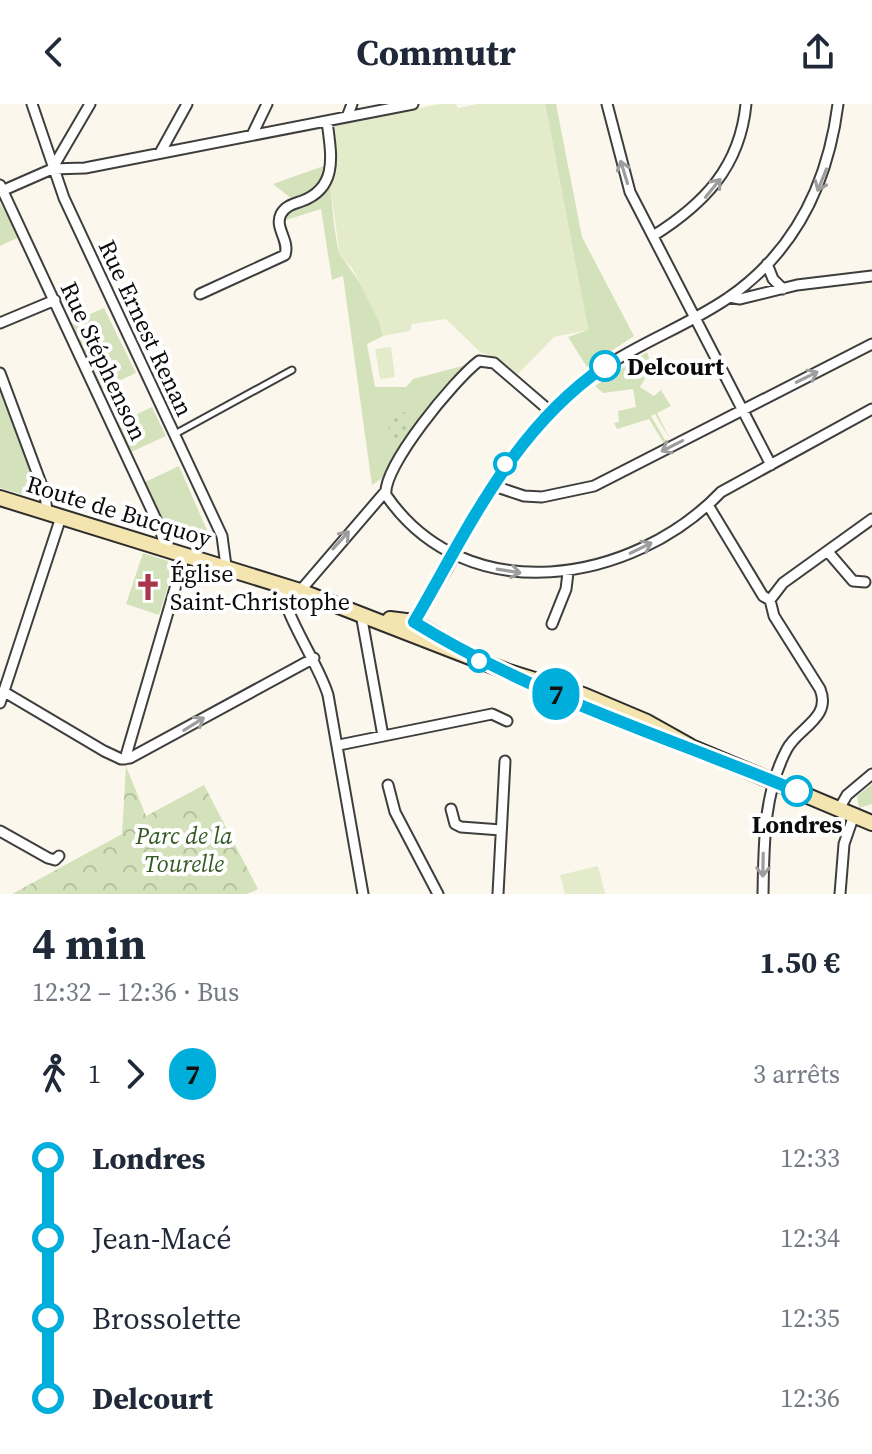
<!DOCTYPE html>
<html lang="fr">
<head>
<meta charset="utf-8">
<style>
  :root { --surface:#fff; --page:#f6f6f7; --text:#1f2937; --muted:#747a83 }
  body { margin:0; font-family:"Source Serif 4",serif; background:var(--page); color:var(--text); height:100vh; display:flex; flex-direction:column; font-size:30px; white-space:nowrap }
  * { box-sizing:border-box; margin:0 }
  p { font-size:26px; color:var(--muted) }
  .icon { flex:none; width:44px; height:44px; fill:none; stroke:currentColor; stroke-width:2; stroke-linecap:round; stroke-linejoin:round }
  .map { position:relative; height:790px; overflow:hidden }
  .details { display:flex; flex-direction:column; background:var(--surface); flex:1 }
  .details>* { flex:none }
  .badge { padding:0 16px; border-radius:26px; font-size:28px; line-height:52px }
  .map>.badge { position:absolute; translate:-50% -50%; box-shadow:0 0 0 4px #fff }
  .legs { display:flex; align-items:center; gap:12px; height:88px; padding:0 32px; font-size:26px }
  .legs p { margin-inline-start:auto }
  .headline { display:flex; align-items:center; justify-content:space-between; height:136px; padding:0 32px }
  h1 { font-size:44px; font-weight:700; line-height:60px }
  ul { padding:0 32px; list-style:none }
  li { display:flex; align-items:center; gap:28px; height:80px; font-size:30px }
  li i { display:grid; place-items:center; width:12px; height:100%; margin:0 10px; background:currentColor }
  li i::after { content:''; width:20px; height:20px; margin:-10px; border:6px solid; border-radius:50%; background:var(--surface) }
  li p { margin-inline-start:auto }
  li:first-child i { background:linear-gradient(#0000 50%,currentColor 0) }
  li:last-child i { background:linear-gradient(currentColor 50%,#0000 0) }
  header { display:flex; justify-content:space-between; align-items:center; height:104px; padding:0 32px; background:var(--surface); font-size:36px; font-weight:700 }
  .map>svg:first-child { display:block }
  .grass { fill:#d4e2bb }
  .park { fill:url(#park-crowns) }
  .garden { fill:url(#garden-dots) }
  .pitch { fill:#e4ebcb }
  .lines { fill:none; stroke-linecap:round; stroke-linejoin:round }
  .lane-casing { stroke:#3e3e3e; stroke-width:9 }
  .street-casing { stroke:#3e3e3e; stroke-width:13 }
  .secondary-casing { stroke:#2d2d2d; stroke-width:18 }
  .lane { stroke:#fff; stroke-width:5 }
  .street { stroke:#fff; stroke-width:9 }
  .secondary { stroke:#f4e4af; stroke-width:14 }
  .oneway { stroke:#9d9d9d }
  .line-1-casing { stroke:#fff; stroke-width:18 }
  .line-1 { stroke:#00aedc; stroke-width:12 }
  .stop-1-dot { fill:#fff; stroke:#00aedc; stroke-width:4 }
  .labels { text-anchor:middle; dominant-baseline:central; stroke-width:8; stroke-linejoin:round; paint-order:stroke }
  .street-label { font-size:24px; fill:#0b0b0b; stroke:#fff }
  .stop-label { font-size:24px; font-weight:bold; fill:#0b0b0b; stroke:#fff; text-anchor:start }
  .poi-label { font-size:24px; fill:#0b0b0b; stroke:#fff; text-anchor:start }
  .park-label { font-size:24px; font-style:italic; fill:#365a25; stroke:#fff }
</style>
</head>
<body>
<header><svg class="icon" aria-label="back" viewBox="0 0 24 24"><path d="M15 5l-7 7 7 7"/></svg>Commutr<svg class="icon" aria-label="share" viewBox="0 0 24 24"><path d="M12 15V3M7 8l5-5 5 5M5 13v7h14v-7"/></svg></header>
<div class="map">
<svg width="872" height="790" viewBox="0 0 872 790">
  <defs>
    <pattern id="park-crowns" width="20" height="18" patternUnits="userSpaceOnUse" patternTransform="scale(2)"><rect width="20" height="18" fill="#d4e2bb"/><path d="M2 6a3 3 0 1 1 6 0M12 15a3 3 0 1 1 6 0" fill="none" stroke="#b5c19f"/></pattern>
    <pattern id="garden-dots" width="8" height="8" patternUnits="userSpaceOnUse" patternTransform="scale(2)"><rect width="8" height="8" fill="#d4e2bb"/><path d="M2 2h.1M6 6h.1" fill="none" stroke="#b5c19f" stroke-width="1.8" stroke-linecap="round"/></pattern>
  </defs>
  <rect width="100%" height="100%" fill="#fcf7ec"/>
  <path class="grass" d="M545 0H556L582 133 634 232 587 263 568 233 588 226Z
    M332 59 336 61C336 69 331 76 331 84 331 95 336 146 341 152 356 173 379 204 383 232L367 240 375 283H406L413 275 466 261 436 296 385 372 372 381 343 172 332 176 321 105 286 116V102L292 95 273 80Z
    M0 99 19 133 0 142Z
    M104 204 136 269 99 286 67 220Z
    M647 248 652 263 640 283 654 292 661 286 671 302 657 309 671 337 655 310 651 312 667 339 664 340 649 315 617 325 614 319 619 318 618 307 636 303 633 285 603 289 595 282Z
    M0 282 41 393 38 395 0 384Z
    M152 303 166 332 129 349 116 320Z
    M179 362 210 433 203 441 168 431 143 379Z
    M143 449 168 457 172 469 159 511 126 500Z"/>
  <path class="park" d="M126 662 146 712 204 681 258 785 247 790H12L122 730Z
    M872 680V700L859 704 857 692Z"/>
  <path class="garden" d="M405 308 406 331 399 339 389 332 388 309Z"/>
  <path class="pitch" d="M440 0H456L458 4 477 0H545L588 226 554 233 517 271 496 254 480 248 446 215 412 220 410 227 383 232 381 221 352 164 340 152 330 81 336 70 334 21Z
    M391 243 395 273 380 275 375 245Z
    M598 762 605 790H565L560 771Z"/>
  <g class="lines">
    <g class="lane-casing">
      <path id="lane" d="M175 330 292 266"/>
    </g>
    <g class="street-casing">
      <path id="street" d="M32 0 64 94 222 432 226 462
        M607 0 630 88 771 361
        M347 13 352 0
        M252 31 267 0
        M160 49 187 0
        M52 65 90 0
        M0 81 160 424 165 444
        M4 86 52 65 85 64 413 0
        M653 132C704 100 740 63 746 0
        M767 160 773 175 783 185
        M200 190 285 151C290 136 274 124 281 110 286 101 294 100 302 97 339 83 331 50 327 17
        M729 193 740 195 797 181 872 172
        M0 219 55 196
        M0 269 45 390 47 408
        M551 308 494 259 479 257C455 275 382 363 386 391 466 508 633 480 721 388L872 305
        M491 381 524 392 542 393 594 382 872 240
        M708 401 763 492 770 496
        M829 449 853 477 865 478
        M282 480C281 507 319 560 328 591L363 790
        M300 487 385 388
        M361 510 383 632
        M552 520 566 485 568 469
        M414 522C419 502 437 483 447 465 484 395 514 336 577 284 626 242 678 228 728 194 796 147 828 79 838 0
        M6 589 104 647 121 655 130 654 314 554
        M0 599 61 413
        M339 641 492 610 507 617
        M125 655 185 450
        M388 681 395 708 438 790
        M451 705 455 720 461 723 501 726
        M839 705 847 691 872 670
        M0 727 48 754 55 756 59 752
        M498 790 505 657
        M763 790C764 741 763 690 787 645 798 624 832 614 820 585L774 512 770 496 783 479 872 415
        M840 790 844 740 854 711"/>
    </g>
    <g class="secondary-casing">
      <path id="secondary" d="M0 394 300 487 506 567 583 591 647 618 690 642
        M390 515 414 518 437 532
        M557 591 615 615
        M684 640 872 719"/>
    </g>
    <use href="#lane" class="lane"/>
    <use href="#street" class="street"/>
    <use href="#secondary" class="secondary"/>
  </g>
  <defs><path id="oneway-shaft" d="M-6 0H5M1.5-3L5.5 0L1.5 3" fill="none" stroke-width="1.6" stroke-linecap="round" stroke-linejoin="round" transform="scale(2)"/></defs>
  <g class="oneway">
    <use href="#oneway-shaft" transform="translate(624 68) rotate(-107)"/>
    <use href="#oneway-shaft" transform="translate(822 76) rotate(112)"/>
    <use href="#oneway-shaft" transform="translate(713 84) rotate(-51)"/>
    <use href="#oneway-shaft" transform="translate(807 273) rotate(-26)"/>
    <use href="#oneway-shaft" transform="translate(672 342) rotate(153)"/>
    <use href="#oneway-shaft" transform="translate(341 436) rotate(-48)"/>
    <use href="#oneway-shaft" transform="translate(641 444) rotate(-26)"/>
    <use href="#oneway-shaft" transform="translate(509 467) rotate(9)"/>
    <use href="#oneway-shaft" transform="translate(194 620) rotate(-32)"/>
    <use href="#oneway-shaft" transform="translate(763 761) rotate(91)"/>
  </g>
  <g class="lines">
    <g class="line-1-casing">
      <path id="line-1" d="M605 262C512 326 469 424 414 518 533 592 668 633 797 687"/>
    </g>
    <use href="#line-1" class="line-1"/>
  </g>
  <defs>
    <g id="church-bare" transform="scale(2.16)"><path d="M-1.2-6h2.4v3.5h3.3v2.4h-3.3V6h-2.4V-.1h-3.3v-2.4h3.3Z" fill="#a9364a" stroke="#fff" stroke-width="2.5" paint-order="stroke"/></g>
  </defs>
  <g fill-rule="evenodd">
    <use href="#church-bare" x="148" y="483"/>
  </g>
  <g class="stop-1-dot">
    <circle cx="605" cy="262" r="14"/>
    <circle cx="505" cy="360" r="10"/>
    <circle cx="479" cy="557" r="10"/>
    <circle cx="797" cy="687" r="14"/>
  </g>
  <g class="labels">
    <g class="street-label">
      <text transform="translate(146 224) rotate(65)">Rue Ernest Renan</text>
      <text transform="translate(104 257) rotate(65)">Rue Stéphenson</text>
      <text transform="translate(119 407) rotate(17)">Route de Bucquoy</text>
    </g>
    <g class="stop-label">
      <text x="627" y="262">Delcourt</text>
      <text x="797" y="720" text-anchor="middle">Londres</text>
    </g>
    <g class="poi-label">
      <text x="170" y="469">Église<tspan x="170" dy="28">Saint-Christophe</tspan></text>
    </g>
    <g class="park-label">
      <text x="184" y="731">Parc de la<tspan x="184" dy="28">Tourelle</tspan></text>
    </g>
  </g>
</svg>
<b class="badge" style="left:556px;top:590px;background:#00aedc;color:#111">7</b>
</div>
<section class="details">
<div class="headline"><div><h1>4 min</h1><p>12:32 – 12:36 · Bus</p></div><b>1.50 €</b></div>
<div class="legs"><svg class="icon" aria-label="walk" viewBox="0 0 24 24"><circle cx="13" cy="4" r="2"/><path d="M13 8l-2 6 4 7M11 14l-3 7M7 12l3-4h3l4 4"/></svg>1<svg class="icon" aria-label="forward" viewBox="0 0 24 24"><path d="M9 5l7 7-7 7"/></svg><b class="badge" style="background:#00aedc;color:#111">7</b><p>3 arrêts</p></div>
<ul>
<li><i style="color:#00aedc"></i><b>Londres</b><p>12:33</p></li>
<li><i style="color:#00aedc"></i><span>Jean-Macé</span><p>12:34</p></li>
<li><i style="color:#00aedc"></i><span>Brossolette</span><p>12:35</p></li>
<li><i style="color:#00aedc"></i><b>Delcourt</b><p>12:36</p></li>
</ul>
</section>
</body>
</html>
